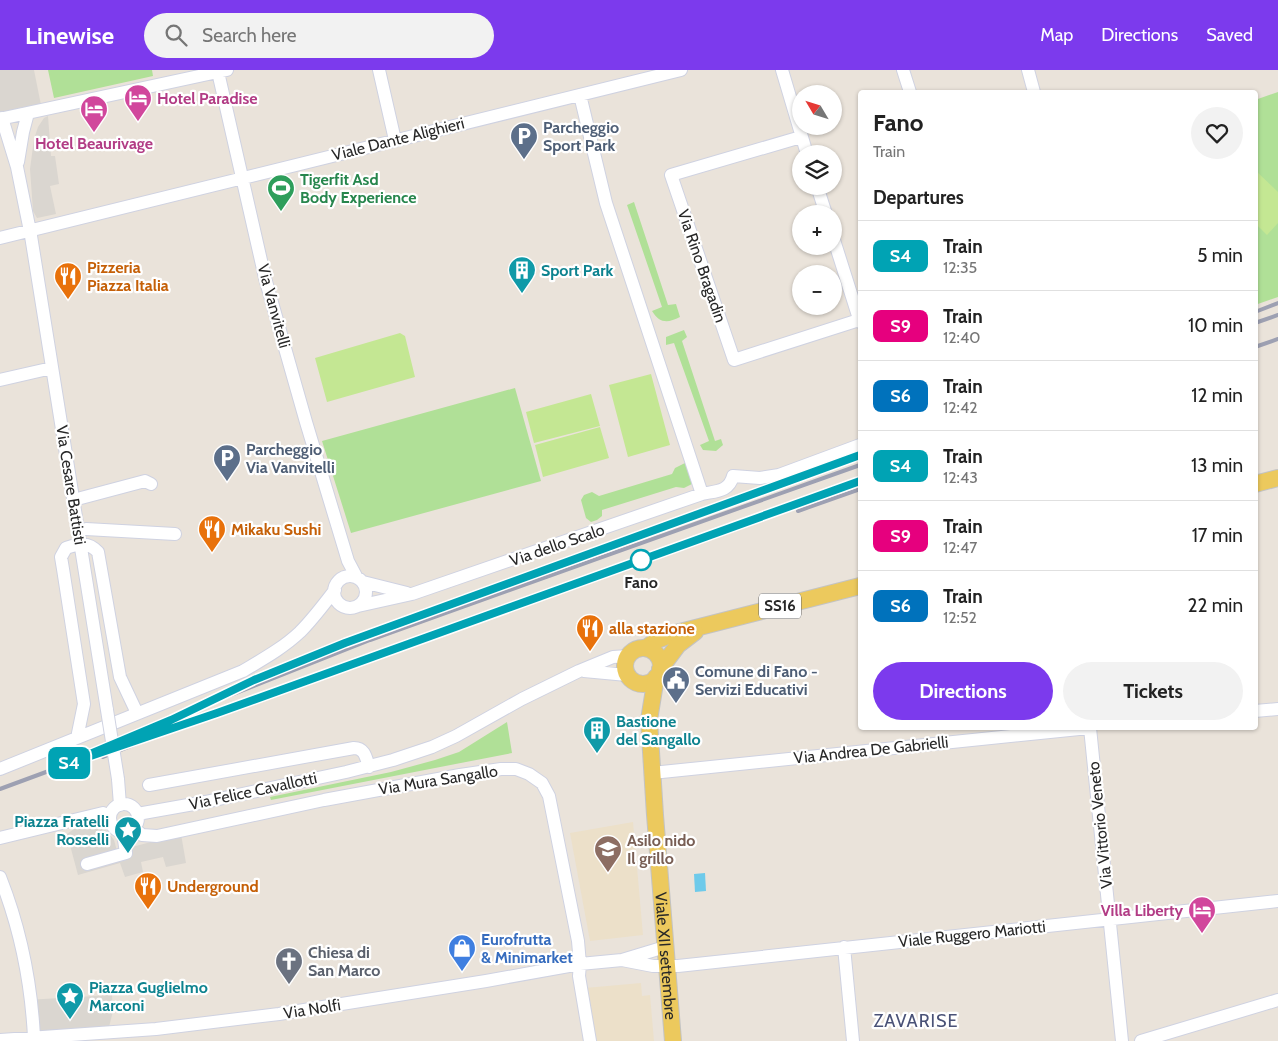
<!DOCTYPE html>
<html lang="en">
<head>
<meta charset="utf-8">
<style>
  :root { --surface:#fff; --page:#f2f2f2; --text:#222; --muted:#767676; --line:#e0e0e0; --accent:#7c3aed }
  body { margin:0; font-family:Cabin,sans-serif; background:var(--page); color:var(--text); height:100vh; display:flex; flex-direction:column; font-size:19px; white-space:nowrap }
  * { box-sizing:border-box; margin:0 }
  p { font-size:16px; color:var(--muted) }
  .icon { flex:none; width:28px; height:28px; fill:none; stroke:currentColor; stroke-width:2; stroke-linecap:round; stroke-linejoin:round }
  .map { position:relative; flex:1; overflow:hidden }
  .side { position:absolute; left:858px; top:20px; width:400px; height:640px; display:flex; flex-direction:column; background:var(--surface); border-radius:5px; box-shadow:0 1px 4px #0004 }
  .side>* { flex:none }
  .badge { padding:0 10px; border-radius:8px; font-size:18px; line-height:32px }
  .needle { width:32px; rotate:308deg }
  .tools { position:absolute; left:792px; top:15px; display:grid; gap:10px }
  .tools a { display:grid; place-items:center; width:50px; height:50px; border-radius:50%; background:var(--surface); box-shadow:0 1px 4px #0004; font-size:25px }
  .map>.badge { position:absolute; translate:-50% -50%; box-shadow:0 0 0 2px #fff }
  h2 { padding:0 15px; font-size:19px; line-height:45px }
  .round { display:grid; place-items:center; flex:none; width:52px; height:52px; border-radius:26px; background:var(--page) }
  .head { display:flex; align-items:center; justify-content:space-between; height:85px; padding:0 15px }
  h1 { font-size:24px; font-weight:700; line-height:38px }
  .cta { display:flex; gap:10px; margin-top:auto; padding:10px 15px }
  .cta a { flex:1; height:58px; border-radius:30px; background:var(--accent); color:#fff; font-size:20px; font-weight:700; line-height:58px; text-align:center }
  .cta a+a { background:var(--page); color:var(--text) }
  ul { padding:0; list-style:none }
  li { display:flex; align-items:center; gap:15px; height:70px; padding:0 15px; border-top:1px solid var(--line) }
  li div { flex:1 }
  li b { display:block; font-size:19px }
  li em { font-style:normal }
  li .badge { min-width:55px; font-weight:700; text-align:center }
  header { display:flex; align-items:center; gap:30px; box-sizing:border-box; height:70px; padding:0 25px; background:var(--accent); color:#fff }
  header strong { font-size:24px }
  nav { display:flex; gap:28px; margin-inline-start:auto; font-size:18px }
  .search { width:350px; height:45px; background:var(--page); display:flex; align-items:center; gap:12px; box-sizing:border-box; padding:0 18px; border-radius:28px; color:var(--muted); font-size:19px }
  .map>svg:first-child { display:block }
  .education { fill:#ece0c9 }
  .green { fill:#b0e097 }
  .pitch { fill:#c4e793 }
  .plaza { fill:#dad6d0 }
  .water { fill:#6ecaea }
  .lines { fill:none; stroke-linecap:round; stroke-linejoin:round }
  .minor-casing { stroke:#cfd2e1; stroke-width:14 }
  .major-casing { stroke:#c3c3c3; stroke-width:18 }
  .minor { stroke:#fff; stroke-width:12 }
  .major { stroke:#ecc95d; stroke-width:16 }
  .rail { stroke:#9da0b2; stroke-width:4 }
  .minor-bridge-casing { stroke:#cfd2e1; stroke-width:14; stroke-linecap:butt }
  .minor-bridge { stroke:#fff; stroke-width:12 }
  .line-casing { stroke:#fff; stroke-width:11 }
  .line { stroke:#00a3b4; stroke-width:8 }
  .stop-dot { fill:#fff; stroke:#00a3b4; stroke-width:2.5 }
  .labels { text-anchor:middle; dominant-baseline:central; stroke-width:4.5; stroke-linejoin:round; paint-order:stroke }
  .shield { fill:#fff; stroke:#686868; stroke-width:1 }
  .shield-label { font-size:15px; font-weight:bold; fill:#282828 }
  .hotel-label { font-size:16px; font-weight:bold; fill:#b23c85; stroke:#fff; text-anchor:start }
  .service-label { font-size:16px; font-weight:bold; fill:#4e5e75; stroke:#fff; text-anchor:start }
  .street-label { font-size:16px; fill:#282828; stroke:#fff }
  .leisure-label { font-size:16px; font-weight:bold; fill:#27864d; stroke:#fff; text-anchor:start }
  .food-label { font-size:16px; font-weight:bold; fill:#c56008; stroke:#fff; text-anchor:start }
  .culture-label { font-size:16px; font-weight:bold; fill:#0d838f; stroke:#fff; text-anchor:start }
  .stop-label { font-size:16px; font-weight:bold; fill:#282828; stroke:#fff }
  .education-label { font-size:16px; font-weight:bold; fill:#785e54; stroke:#fff; text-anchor:start }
  .shop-label { font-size:16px; font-weight:bold; fill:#366cbe; stroke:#fff; text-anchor:start }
  .worship-label { font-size:16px; font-weight:bold; fill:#5b616d; stroke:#fff; text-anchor:start }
  .neighbourhood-label { font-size:18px; letter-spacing:1px; fill:#4a5277; stroke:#fff }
</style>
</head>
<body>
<header>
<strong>Linewise</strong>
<div class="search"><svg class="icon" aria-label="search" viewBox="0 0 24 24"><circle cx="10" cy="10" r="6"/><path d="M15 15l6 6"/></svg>Search here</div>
<nav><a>Map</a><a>Directions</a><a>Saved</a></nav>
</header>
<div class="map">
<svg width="1278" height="971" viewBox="0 0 1278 971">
  <rect width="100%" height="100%" fill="#eae3da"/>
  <path class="education" d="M633 752 643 865 590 871 570 763Z
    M641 913 642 926 650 925 654 971H594L585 918Z"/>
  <path class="green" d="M48 0H152L153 6 54 28Z
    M1278 22V227L1255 235V30Z
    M634 132 668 235 676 234 680 247C668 253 660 254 652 241L662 237 627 135Z
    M684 260 687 267 682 271 715 371 721 369 723 375 716 381 703 380 700 375 709 371 674 273 666 275V267Z
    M515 318 541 411 351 463 322 371Z
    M685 393 690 397 695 407 692 414 684 418 676 417 602 440V446L597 450 591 452 586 448 581 430 584 425 592 422 599 426 672 404 675 398Z
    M507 652 512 683 271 730 270 727 391 702 435 690 459 682Z"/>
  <path class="pitch" d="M1255 100 1278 122V153L1267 165 1255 153Z
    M400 263 405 266 415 307 327 332 315 288Z
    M651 304 670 375 628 387 609 315Z
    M591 324 600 356 534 373 526 342Z
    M600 357 609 388 543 407 535 375Z"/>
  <path class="plaza" d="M0 0H34L41 35 0 44Z
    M48 46 51 86H55L59 114 50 116 56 144 37 148 33 141 30 99 34 69 38 57 44 48Z
    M85 757H96L107 761 114 770 117 781 181 764 186 793 166 797 163 787 141 792 143 802 125 807 120 793 78 805 67 764 74 759Z
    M112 925 113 941 106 969 74 971 30 958 26 930Z"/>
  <path class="water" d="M705 803 706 821 695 822 694 804Z"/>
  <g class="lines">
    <g class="minor-casing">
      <path id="minor" d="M379 0 395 70
        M782 0 807 84
        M903 0 910 22
        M1028 0 1034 22
        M218 2 265 208 306 352 348 491 357 508
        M580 25 606 133 702 424
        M2 48 17 97 31 166 107 640
        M0 49 227 0
        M801 67 671 105 734 290 859 250
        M18 92 23 62 28 43
        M817 116 826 144
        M0 168 681 0
        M834 170 860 252
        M0 310 52 298
        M81 428 145 411 151 414
        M86 459 175 464
        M334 522a16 16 0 1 1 32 0a16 16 0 1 1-32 0Z
        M363 512 407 523
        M358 536 412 524 702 424C716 421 729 422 733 406L760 408 779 405 860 375
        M584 601 627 605
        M1255 641 1278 639
        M1090 658 1122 971
        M77 668 84 634 63 499 61 487 66 478C79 474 88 471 98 482L120 607 137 643
        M0 699 243 601C263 589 283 578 300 562 313 549 324 534 335 520
        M652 703 1089 658
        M118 709 120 735
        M149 715 354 678C365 678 366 688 369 697
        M110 748a14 14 0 1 1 28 0a14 14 0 1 1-28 0Z
        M138 746 143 743 205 732 346 702 393 690 432 677 456 666 522 629 579 601 613 587 628 586
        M134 758 142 765 157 766 324 730 460 705 501 699H516L529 704 542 713 549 726 578 871 580 894 579 906 590 971
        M0 768 103 743 110 747
        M87 794 126 783 123 763
        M0 807C21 860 31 910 34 967
        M844 877 853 971
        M622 890 653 896H678L1278 831
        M0 970 156 959 279 944 486 911 580 894 622 890 665 877
        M1141 971 1278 930"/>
    </g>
    <g class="major-casing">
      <g id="major">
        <path d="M1255 414 1278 408"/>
        <path d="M646 578 657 570 676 563 860 516"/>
        <circle cx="643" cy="596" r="18"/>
        <path d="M660 599 678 575 695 562"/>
        <path id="s1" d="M656 607 649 650 655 745 673 971"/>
      </g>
    </g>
    <use href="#minor" class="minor"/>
    <use href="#major" class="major"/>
    <path class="rail" d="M1255 242 1278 233
      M1255 253 1278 245
      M1255 277 1278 269
      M798 441 860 419
      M522 508 860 385
      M147 667 860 411
      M103 687 154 667
      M0 719 65 695 231 625 370 570 860 395"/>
    <g class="minor-bridge-casing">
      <path id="minor-bridge" d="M107 640 118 709"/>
    </g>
    <use href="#minor-bridge" class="minor-bridge"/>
  </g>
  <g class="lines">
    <g class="line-casing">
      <path id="line" d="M860 385 345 573 254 610 171 650 64 695 217 643 860 411"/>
    </g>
    <use href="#line" class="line"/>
  </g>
  <defs>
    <g id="hotel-pin" transform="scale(1.4375)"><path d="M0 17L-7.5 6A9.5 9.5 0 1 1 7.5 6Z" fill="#d1479c" stroke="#fff"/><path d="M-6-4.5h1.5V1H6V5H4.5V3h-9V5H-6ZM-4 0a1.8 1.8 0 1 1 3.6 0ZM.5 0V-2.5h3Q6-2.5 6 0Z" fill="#fff"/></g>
    <g id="parking-pin" transform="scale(1.4375)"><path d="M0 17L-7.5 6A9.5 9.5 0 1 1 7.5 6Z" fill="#5c6f8a" stroke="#fff"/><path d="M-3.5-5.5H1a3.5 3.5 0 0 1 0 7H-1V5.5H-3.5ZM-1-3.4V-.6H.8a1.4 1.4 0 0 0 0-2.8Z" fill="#fff"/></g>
    <g id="stadium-pin" transform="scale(1.4375)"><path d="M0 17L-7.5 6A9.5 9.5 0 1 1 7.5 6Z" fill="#2e9e5b" stroke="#fff"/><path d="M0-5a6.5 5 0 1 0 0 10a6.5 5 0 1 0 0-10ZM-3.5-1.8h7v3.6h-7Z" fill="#fff"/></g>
    <g id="building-pin" transform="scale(1.4375)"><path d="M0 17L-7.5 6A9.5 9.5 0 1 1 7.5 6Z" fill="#0f9aa8" stroke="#fff"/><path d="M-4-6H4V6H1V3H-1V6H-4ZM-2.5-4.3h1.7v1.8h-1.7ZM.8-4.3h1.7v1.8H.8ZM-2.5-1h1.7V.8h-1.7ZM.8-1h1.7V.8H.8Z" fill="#fff"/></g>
    <g id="restaurant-pin" transform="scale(1.4375)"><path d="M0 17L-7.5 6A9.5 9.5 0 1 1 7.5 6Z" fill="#e8710a" stroke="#fff"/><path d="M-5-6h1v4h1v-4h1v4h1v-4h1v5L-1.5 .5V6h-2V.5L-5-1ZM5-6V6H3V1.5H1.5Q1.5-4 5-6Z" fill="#fff"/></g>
    <g id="civic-pin" transform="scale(1.4375)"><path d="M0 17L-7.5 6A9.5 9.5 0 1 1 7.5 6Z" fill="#5c6f8a" stroke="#fff"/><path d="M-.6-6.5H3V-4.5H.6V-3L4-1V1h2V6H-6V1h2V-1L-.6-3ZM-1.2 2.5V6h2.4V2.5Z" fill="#fff"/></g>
    <g id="sight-pin" transform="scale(1.4375)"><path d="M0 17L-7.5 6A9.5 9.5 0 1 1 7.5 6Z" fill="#0f9aa8" stroke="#fff"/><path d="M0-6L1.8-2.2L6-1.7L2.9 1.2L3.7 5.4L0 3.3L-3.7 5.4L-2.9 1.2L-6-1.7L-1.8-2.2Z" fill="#fff"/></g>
    <g id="school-pin" transform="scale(1.4375)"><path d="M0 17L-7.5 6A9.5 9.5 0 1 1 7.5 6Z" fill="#8d6e63" stroke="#fff"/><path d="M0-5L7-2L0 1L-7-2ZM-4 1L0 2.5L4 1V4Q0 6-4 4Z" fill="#fff"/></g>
    <g id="shop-pin" transform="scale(1.4375)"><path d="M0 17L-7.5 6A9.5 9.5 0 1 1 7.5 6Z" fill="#3f7fe0" stroke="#fff"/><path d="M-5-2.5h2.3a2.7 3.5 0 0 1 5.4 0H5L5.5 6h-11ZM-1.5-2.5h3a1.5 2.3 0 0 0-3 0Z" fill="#fff"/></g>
    <g id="church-pin" transform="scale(1.4375)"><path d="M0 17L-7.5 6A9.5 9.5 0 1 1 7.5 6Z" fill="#6b7280" stroke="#fff"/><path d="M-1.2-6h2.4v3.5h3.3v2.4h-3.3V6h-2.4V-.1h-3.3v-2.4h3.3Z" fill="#fff"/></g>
  </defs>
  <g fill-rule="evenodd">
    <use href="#hotel-pin" x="138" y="28"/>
    <use href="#hotel-pin" x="94" y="39"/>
    <use href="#parking-pin" x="524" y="66"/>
    <use href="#stadium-pin" x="281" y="118"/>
    <use href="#building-pin" x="522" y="200"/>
    <use href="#restaurant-pin" x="68" y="206"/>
    <use href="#parking-pin" x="227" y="388"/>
    <use href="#restaurant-pin" x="212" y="459"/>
    <use href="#restaurant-pin" x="590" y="558"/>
    <use href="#civic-pin" x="676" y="610"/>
    <use href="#building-pin" x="597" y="660"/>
    <use href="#sight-pin" x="128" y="760"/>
    <use href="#school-pin" x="608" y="779"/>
    <use href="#restaurant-pin" x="148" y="816"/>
    <use href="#hotel-pin" x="1202" y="840"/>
    <use href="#shop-pin" x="462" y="878"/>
    <use href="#church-pin" x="289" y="891"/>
    <use href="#sight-pin" x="70" y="926"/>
  </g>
  <circle class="stop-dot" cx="641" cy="490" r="10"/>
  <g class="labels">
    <rect class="shield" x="759" y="523.5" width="42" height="25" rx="4"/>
    <g class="shield-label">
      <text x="780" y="536">SS16</text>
    </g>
    <g class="hotel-label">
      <text x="157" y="28">Hotel Paradise</text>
      <text x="94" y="73" text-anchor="middle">Hotel Beaurivage</text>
      <text x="1183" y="840" text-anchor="end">Villa Liberty</text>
    </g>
    <g class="service-label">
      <text x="543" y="57">Parcheggio<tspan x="543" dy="18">Sport Park</tspan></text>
      <text x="246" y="379">Parcheggio<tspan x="246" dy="18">Via Vanvitelli</tspan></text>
      <text x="695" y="601">Comune di Fano -<tspan x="695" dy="18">Servizi Educativi</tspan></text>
    </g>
    <g class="street-label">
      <text transform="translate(398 69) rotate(-14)">Viale Dante Alighieri</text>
      <text transform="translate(702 196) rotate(71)">Via Rino Bragadin</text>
      <text transform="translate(274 236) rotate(75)">Via Vanvitelli</text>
      <text transform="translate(71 415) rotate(81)">Via Cesare Battisti</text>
      <text transform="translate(557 475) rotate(-19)">Via dello Scalo</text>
      <text transform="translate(871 680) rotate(-6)">Via Andrea De Gabrielli</text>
      <text transform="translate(438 710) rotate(-9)">Via Mura Sangallo</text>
      <text transform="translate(253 721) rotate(-12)">Via Felice Cavallotti</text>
      <text transform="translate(1100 755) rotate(-96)">Via Vittorio Veneto</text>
      <text transform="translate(972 864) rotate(-6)">Viale Ruggero Mariotti</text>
      <text stroke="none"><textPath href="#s1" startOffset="280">Viale XII settembre</textPath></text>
      <text transform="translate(312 939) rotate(-9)">Via Nolfi</text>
    </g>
    <g class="leisure-label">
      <text x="300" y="109">Tigerfit Asd<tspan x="300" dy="18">Body Experience</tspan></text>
    </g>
    <g class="food-label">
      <text x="87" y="197">Pizzeria<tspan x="87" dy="18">Piazza Italia</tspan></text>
      <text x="231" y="459">Mikaku Sushi</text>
      <text x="609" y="558">alla stazione</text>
      <text x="167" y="816">Underground</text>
    </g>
    <g class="culture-label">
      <text x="541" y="200">Sport Park</text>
      <text x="616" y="651">Bastione<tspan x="616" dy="18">del Sangallo</tspan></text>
      <text x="109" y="751" text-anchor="end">Piazza Fratelli<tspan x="109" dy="18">Rosselli</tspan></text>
      <text x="89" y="917">Piazza Guglielmo<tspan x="89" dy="18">Marconi</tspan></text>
    </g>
    <g class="stop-label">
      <text x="641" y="512">Fano</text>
    </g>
    <g class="education-label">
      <text x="627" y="770">Asilo nido<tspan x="627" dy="18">Il grillo</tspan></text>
    </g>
    <g class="shop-label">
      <text x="481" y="869">Eurofrutta<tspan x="481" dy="18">&amp; Minimarket</tspan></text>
    </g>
    <g class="worship-label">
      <text x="308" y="882">Chiesa di<tspan x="308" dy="18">San Marco</tspan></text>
    </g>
    <g class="neighbourhood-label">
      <text x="916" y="951">ZAVARISE</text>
    </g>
  </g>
</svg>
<div class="tools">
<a><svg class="needle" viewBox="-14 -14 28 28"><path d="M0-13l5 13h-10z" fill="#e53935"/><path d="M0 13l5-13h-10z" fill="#767676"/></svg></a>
<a><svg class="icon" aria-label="layers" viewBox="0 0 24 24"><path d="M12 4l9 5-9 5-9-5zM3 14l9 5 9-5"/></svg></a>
<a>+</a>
<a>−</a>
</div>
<b class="badge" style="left:69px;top:693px;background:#00a3b4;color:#fff">S4</b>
<section class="side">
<div class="head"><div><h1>Fano</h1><p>Train</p></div><a class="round"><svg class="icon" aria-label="heart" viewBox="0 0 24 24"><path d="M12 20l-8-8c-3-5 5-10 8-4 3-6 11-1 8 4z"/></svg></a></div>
<h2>Departures</h2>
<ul>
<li><span class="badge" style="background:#00a3b4;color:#fff">S4</span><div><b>Train</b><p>12:35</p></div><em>5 min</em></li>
<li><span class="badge" style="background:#e6007e;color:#fff">S9</span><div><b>Train</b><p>12:40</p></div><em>10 min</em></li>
<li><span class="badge" style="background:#0072bc;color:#fff">S6</span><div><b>Train</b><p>12:42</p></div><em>12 min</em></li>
<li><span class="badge" style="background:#00a3b4;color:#fff">S4</span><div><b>Train</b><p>12:43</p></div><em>13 min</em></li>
<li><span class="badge" style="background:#e6007e;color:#fff">S9</span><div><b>Train</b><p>12:47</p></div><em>17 min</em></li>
<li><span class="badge" style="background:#0072bc;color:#fff">S6</span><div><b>Train</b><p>12:52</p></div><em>22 min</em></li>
</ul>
<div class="cta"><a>Directions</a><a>Tickets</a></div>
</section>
</div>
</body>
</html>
